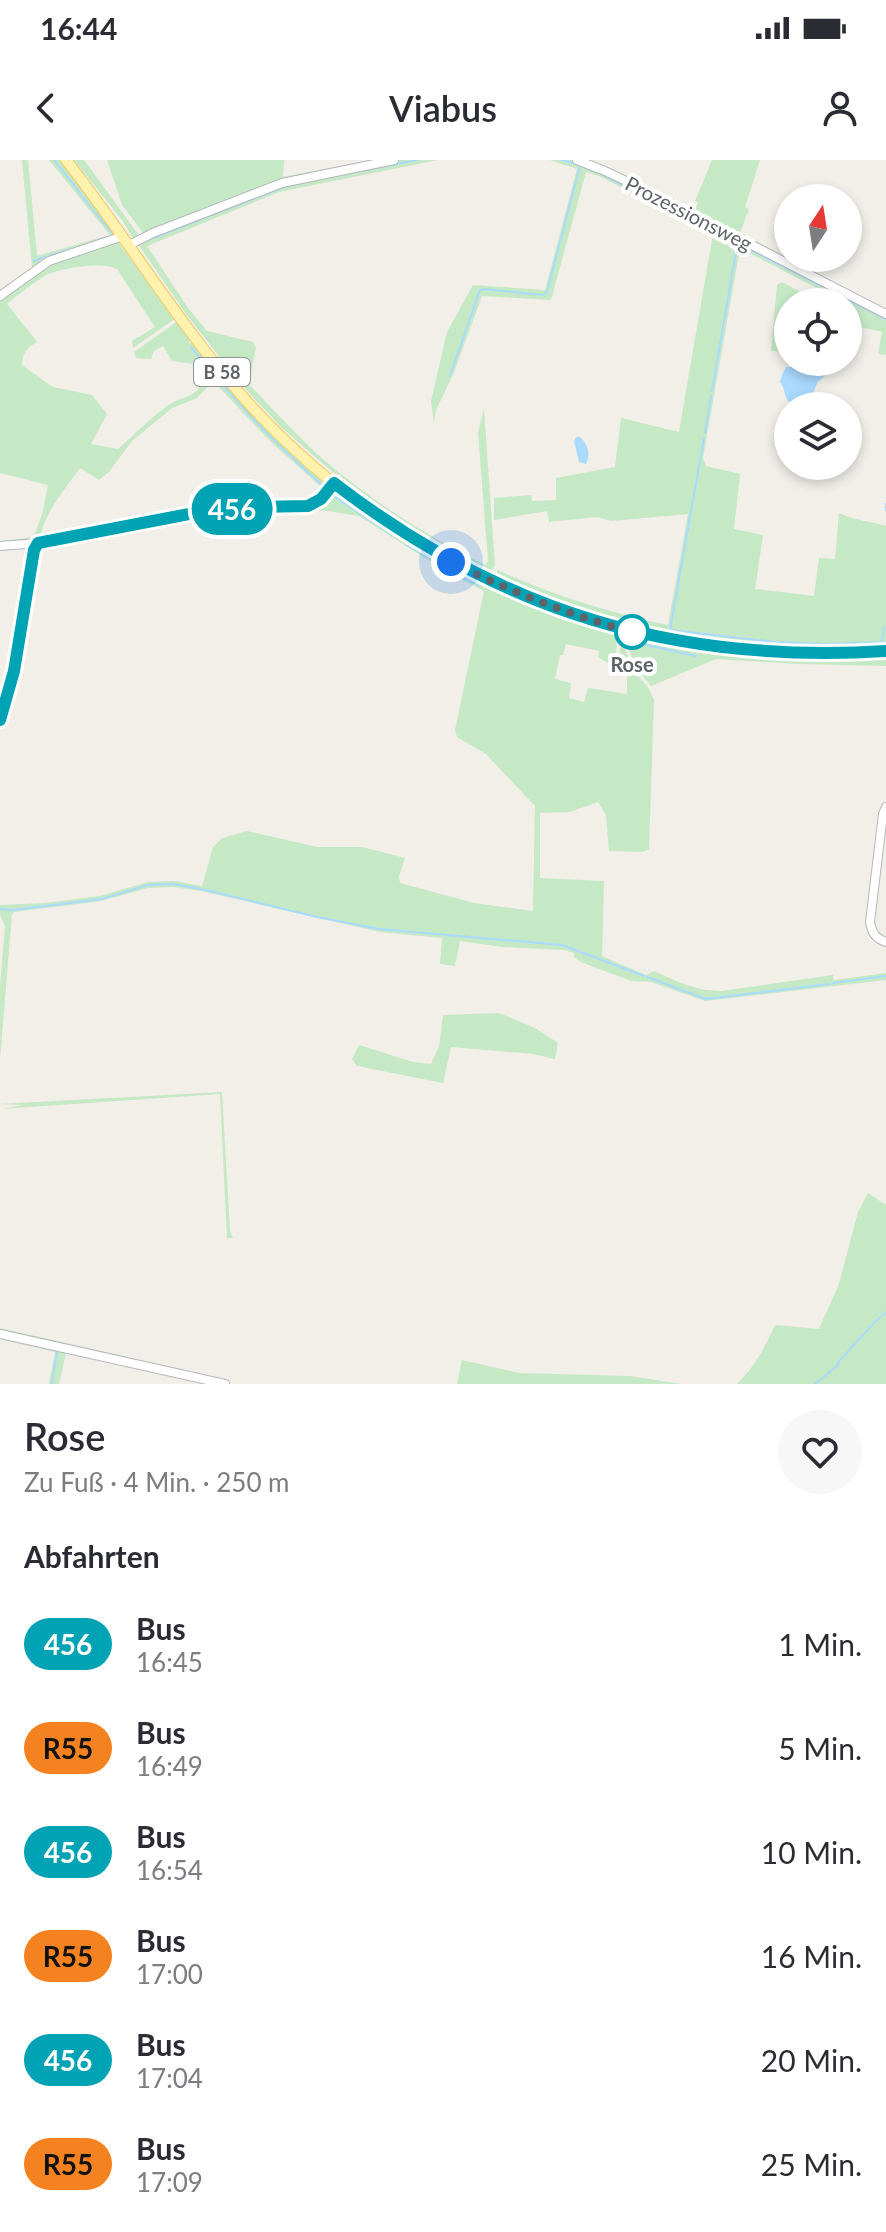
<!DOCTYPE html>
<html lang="de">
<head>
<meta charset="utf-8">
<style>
  :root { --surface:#fff; --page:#f7f7f7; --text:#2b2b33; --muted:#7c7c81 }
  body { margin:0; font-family:Lato,sans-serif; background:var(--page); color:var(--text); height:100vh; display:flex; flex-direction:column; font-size:30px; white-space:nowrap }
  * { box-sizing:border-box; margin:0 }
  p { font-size:26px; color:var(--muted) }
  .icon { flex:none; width:44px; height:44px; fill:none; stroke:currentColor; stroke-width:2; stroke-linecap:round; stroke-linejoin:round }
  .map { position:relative; height:1224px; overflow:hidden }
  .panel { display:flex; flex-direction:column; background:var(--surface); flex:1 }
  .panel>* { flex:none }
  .badge { padding:0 16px; border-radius:26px; font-size:28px; line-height:52px }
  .needle { width:52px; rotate:12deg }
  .controls { position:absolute; left:774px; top:24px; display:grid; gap:16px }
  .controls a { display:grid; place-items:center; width:88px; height:88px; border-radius:50%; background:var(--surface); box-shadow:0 4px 12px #0003; font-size:40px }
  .you { position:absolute; width:40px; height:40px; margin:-20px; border:6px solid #fff; border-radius:50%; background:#1a73e8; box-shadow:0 0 0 12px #1a73e833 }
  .map>.badge { position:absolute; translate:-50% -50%; box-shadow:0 0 0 4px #fff }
  h2 { padding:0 24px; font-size:30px; line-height:72px }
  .round { display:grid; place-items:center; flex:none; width:84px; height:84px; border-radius:42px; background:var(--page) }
  .overview { display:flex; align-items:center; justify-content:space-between; height:136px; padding:0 24px }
  h1 { font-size:38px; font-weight:600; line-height:60px }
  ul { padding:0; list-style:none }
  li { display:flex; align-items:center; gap:24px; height:104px; padding:0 24px }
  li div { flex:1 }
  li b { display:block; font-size:30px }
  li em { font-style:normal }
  li .badge { min-width:88px; font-weight:700; text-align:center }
  .status { display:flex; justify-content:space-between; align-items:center; height:56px; padding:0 40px; background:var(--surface); direction:ltr }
  .status svg { height:22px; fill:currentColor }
  header { display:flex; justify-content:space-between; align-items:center; height:104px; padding:0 24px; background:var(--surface); font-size:36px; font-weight:600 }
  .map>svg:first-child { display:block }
  .green { fill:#c5e8c5 }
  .water { fill:#aadaff }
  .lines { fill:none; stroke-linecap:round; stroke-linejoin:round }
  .stream { stroke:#aadaff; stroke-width:2 }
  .minor-casing { stroke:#b5b8bc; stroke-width:10 }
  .major-casing { stroke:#f2c960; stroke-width:12 }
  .minor { stroke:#fff; stroke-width:8 }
  .major { stroke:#fff2af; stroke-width:10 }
  .line-casing { stroke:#fff; stroke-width:18 }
  .line { stroke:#00a3b4; stroke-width:12 }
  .walk { stroke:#5f6368; stroke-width:8; stroke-dasharray:0 14.4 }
  .stop-dot { fill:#fff; stroke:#00a3b4; stroke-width:4 }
  .labels { text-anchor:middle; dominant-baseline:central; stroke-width:8; stroke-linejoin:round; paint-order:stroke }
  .shield { fill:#fff; stroke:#8f9295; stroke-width:2 }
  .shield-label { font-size:18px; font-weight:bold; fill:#5f6368 }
  .street-label { font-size:20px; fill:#5f6368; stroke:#fff }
  .stop-label { font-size:20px; font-weight:bold; fill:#5f6368; stroke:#fff }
</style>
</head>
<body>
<div class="status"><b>16:44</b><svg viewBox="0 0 49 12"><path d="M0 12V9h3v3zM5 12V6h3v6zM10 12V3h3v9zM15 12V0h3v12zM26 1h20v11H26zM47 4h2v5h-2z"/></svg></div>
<header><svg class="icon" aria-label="back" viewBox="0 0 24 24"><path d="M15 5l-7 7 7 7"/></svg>Viabus<svg class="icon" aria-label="person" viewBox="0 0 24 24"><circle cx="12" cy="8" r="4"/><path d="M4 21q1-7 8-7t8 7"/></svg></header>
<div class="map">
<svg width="886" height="1224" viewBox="0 0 886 1224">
  <rect width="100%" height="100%" fill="#f1efe8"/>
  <path class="green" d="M22 0H28L37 96 110 75 49 0H61L116 72 115 77 48 100 10 126 32 107Z
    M74 0H84L138 74 137 76 133 78 122 60Z
    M107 0H284L283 17 370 0H387L287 20 144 74 122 45Z
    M400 0H438L279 32 147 86 188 148 207 171 253 182 256 188 251 212 245 220C271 247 296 275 324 300 373 342 427 376 485 405L488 401 478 272 484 249 495 406 489 413C435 391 386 354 340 318L341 314 336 315 282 268 240 223 186 154 138 84 282 24Z
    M550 0H571L588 5 886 156V195L878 194 882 172 855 166 848 197V142H827L830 135 740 88 703 298 706 306 740 314 734 369 763 375 755 429 814 436 819 398 835 399 839 353C856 361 869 361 886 366V483C857 483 828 487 799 486 690 484 600 461 500 419L497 415V410C553 435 608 453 668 465L688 354 611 361 598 357 549 362 547 351 494 360V338L531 335 532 341 556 340V318L615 307 621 258 679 272 713 74 599 16 586 12 551 140 482 136 453 215 436 250 434 263 431 241 447 172 473 125 545 130 577 9Z
    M712 0H760L745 47 749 49 740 73 760 83 759 86 691 50 692 48 695 49 698 43 695 41Z
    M118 82 174 157 173 160 133 188 132 181 155 167 117 109C102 101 57 108 43 117 30 125 18 135 7 144L37 182C26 188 23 192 22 205L53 227 92 235 107 254 91 284 118 289C134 275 154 254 172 243 182 237 191 238 199 228V214L193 204 172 201 163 186 154 191 151 199 136 198 134 192 175 163H179L189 177V183H194L325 322 326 327 315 341 90 371 89 367 193 347 301 342C310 340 318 336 321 327L270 281 213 221 197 238 172 248 132 281 109 312 99 320 80 308C67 326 40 358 41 380L0 385V381L34 377 43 351 48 325 0 313V137L38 109Z
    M782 122 819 142H788V192L771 191 777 125Z
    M331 330 337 332 413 383 617 473 616 497 610 504 598 497 599 491 566 484 563 495H560L555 519 571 523 569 538 584 542 588 528 627 534V513L614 506 618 503 621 481 636 513 649 529 654 540 649 689 643 692 609 691 606 655 598 642 570 652 540 653V718L604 721 602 796 646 815 654 811 683 824 705 830 722 831 833 815 834 820 886 813V820L705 841 651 822 631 821 581 802 574 797V793L565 790 502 787 460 781 455 806 440 804 442 778 380 772 201 731 173 727 148 728 101 741 14 752 12 754 0 899V827L5 766 0 755V745L45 743 100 736 148 722 175 721 202 726 213 687 222 678 247 671 317 687H362L405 698 399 716 400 723 474 743 533 751 535 646 486 594 457 577 455 570 484 431 442 409 359 356 314 349 307 353 253 352 194 357 46 385 38 393 36 399 15 526 7 555 0 567 35 395 40 386 194 354 252 349H297Z
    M29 384 32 386 13 510 0 556V540L5 524Z
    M628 475C713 489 799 505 886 499V506L798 504 716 499 651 526 638 510 624 479Z
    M499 853 535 868 558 883 555 899 533 894 451 887 443 923 357 906 352 899 359 885 413 902 431 904 439 886 443 855Z
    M222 932 230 1071 233 1078H227L220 934 0 949 23 945 0 944Z
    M868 1033 886 1045V1224H737C755 1207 765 1187 775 1165L819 1169 839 1124 858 1052Z
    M0 1168 185 1210 184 1212 0 1172Z
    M0 1176 208 1224 66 1193 59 1224H49L55 1192 0 1179Z
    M462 1200 519 1213 630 1216 681 1224H457Z"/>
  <path class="water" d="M811 202H824L829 208 828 213C827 214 819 221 818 222 815 226 815 231 812 235 808 241 794 248 788 241 784 236 785 227 780 222L781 217 786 207H803Z
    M576 277H580C588 285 591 293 586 304L579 302 574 281Z"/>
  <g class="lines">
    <path class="stream" d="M54 0 111 72
      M562 0 576 4
      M601 14 729 79
      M334 16 417 0
      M153 78 281 28
      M737 83 821 126
      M51 95 65 91
      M34 101 45 97
      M826 129 886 159
      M191 187C230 237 274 282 321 324
      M450 216 480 130 484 129 543 135 547 132 580 6
      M712 231 737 86 734 81
      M705 273 711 236
      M704 278 670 470 774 482 826 484 881 482 883 478 884 467
      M334 336 392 375
      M886 350V344
      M407 385 479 426
      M628 481 696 496
      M0 749 13 750 102 739 148 725 173 724 201 729 317 757 379 769 562 785 644 816
      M647 817 706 839 829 824
      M833 823 886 816
      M52 1224 57 1192
      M815 1224 837 1206 839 1201C856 1184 868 1167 886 1152"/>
    <g class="minor-casing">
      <path id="minor" d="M577 0 605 11 643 29 886 154
        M129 85 153 73 282 23 394 0
        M0 136 49 101 123 76
        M0 386 38 383 194 353 253 347 308 346 321 339 334 323
        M0 560 14 511 34 390 38 383
        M886 647 883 654 870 762C872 773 875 778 886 782
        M0 1174 225 1224"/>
    </g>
    <g class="major-casing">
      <path id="major" d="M66 0C125 75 174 157 236 229 345 355 499 447 663 479 736 493 811 495 886 491"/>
    </g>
    <use href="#minor" class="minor"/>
    <use href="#major" class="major"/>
  </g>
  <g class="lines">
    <g class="line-casing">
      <path id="line" d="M0 560 14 511 34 390 38 383 194 353 253 347 308 346 321 339 334 323C502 452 675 504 886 491"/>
    </g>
    <use href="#line" class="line"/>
    <path class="walk" d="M451 402C510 431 569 455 632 472"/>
  </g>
  <circle class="stop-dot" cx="632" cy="472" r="16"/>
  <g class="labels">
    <rect class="shield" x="194" y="198" width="56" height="28" rx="6"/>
    <g class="shield-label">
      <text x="222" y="212">B 58</text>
    </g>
    <g class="street-label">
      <text transform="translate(689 53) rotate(27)">Prozessionsweg</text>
    </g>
    <g class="stop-label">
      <text x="632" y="504">Rose</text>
    </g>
  </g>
</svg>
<div class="controls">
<a><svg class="needle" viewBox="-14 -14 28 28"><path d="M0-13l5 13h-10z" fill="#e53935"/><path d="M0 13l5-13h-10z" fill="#7c7c81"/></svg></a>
<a><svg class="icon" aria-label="locate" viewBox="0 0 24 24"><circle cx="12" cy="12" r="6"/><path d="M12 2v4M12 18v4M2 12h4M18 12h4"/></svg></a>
<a><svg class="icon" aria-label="layers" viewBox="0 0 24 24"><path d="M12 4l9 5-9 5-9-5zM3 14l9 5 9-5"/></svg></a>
</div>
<div class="you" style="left:451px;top:402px"></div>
<b class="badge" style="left:232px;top:349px;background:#00a3b4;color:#fff">456</b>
</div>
<section class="panel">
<div class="overview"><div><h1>Rose</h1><p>Zu Fuß · 4 Min. · 250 m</p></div><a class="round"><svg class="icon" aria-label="heart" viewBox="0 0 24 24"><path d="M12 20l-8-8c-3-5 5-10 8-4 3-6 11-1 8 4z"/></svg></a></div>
<h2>Abfahrten</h2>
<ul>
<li><span class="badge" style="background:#00a3b4;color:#fff">456</span><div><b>Bus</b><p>16:45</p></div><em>1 Min.</em></li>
<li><span class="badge" style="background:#f58220;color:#111">R55</span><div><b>Bus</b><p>16:49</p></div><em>5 Min.</em></li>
<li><span class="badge" style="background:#00a3b4;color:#fff">456</span><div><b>Bus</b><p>16:54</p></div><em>10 Min.</em></li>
<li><span class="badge" style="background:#f58220;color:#111">R55</span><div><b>Bus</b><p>17:00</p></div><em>16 Min.</em></li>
<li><span class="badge" style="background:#00a3b4;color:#fff">456</span><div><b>Bus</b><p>17:04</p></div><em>20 Min.</em></li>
<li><span class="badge" style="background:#f58220;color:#111">R55</span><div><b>Bus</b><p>17:09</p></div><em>25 Min.</em></li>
</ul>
</section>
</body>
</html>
